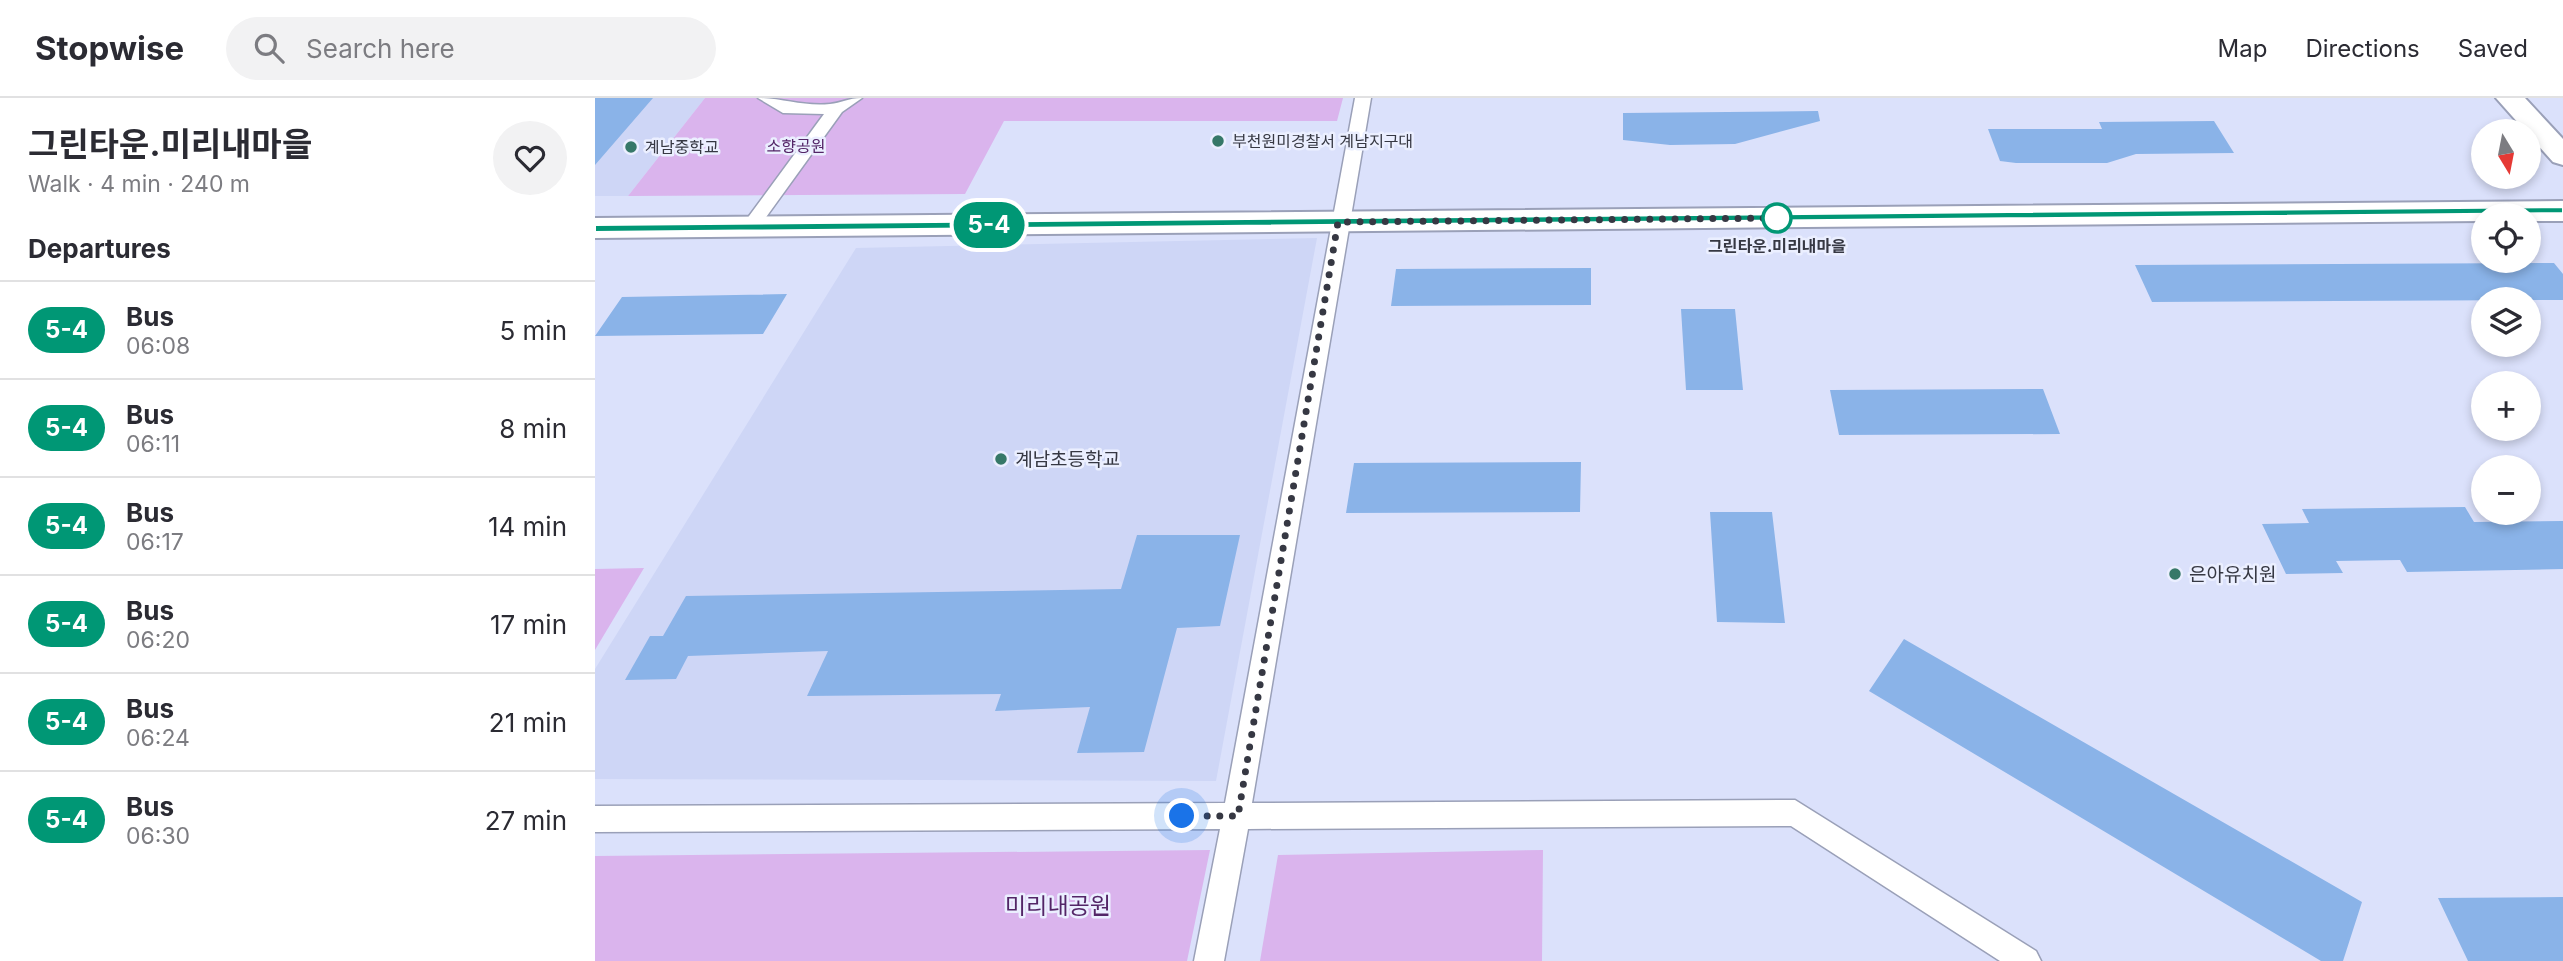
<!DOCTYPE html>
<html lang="en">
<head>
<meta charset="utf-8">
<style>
  :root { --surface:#fff; --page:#f2f2f3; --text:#2b2b33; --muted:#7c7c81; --line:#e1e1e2 }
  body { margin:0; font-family:Inter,"Noto Sans KR",sans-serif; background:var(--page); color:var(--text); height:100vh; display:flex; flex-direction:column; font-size:26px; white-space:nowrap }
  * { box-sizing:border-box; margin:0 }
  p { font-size:23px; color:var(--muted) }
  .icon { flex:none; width:38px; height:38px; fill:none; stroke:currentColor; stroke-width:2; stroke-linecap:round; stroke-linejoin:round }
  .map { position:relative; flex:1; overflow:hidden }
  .sheet { display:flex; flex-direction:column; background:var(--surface); width:595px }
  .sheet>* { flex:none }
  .badge { padding:0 14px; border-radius:23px; font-size:24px; line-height:46px }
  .needle { width:46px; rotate:170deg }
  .controls { position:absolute; left:1876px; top:21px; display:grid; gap:14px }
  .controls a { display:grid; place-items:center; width:70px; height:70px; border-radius:50%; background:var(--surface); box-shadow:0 4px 10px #0003; font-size:35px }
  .you { position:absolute; width:35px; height:35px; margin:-18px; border:5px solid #fff; border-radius:50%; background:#1a73e8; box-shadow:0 0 0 10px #1a73e833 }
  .map>.badge { position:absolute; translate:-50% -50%; box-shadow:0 0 0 4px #fff }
  h2 { padding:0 28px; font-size:26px; line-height:63px }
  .round { display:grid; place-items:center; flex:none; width:74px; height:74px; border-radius:37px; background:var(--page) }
  .summary { display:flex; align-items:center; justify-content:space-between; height:119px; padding:0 28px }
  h1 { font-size:33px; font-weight:700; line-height:52px }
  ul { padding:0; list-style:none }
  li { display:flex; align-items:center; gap:21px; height:98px; padding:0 28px; border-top:2px solid var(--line) }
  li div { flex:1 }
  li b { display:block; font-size:26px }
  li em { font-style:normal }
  li .badge { min-width:77px; font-weight:700; text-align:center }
  header { display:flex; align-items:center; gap:42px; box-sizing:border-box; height:98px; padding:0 35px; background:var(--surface); border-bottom:2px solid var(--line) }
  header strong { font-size:33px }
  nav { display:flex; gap:38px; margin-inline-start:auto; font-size:24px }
  .search { width:490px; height:63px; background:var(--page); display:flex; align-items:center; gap:18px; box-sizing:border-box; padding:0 24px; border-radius:38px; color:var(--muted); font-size:26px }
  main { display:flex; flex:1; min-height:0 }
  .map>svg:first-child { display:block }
  .built { fill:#ced6f6 }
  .green { fill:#dab4ed }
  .building { fill:#8ab3e8 }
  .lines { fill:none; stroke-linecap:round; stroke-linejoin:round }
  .pedestrian-casing { stroke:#9aa0b8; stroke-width:3 }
  .tertiary-casing { stroke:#9aa0b8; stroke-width:4 }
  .pedestrian { fill:#fff; fill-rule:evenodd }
  .tertiary { fill:#fff; fill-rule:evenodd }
  .line { fill:#009775; stroke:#fff; stroke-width:2 }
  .walk { stroke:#363843; stroke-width:7; stroke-dasharray:0 12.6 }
  .poi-dot { fill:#367868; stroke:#ebefff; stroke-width:2.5 }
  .stop-dot { fill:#fff; stroke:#009775; stroke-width:3.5 }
  .labels { text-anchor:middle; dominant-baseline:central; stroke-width:5; stroke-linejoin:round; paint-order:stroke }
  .far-poi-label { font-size:16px; fill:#363843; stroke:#ebefff; text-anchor:start }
  .far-park-label { font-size:16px; fill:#532567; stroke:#ebefff }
  .far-stop-label { font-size:16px; font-weight:bold; fill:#363843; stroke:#ebefff }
  .poi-label { font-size:19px; fill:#363843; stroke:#ebefff; text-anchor:start }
  .near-park-label { font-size:23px; fill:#532567; stroke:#ebefff }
</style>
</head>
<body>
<header>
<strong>Stopwise</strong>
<div class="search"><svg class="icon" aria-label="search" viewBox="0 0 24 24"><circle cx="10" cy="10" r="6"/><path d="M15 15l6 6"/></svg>Search here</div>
<nav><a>Map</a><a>Directions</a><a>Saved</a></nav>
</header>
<main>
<section class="sheet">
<div class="summary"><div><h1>그린타운.미리내마을</h1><p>Walk · 4 min · 240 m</p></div><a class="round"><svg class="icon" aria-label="heart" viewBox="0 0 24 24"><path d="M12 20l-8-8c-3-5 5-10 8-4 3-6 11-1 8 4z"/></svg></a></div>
<h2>Departures</h2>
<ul>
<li><span class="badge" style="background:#009775;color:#fff">5-4</span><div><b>Bus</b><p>06:08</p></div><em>5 min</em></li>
<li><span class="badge" style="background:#009775;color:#fff">5-4</span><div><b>Bus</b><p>06:11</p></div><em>8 min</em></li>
<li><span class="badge" style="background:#009775;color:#fff">5-4</span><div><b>Bus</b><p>06:17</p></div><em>14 min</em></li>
<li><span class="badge" style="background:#009775;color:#fff">5-4</span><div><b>Bus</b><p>06:20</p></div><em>17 min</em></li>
<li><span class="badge" style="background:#009775;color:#fff">5-4</span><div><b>Bus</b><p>06:24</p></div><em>21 min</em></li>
<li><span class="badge" style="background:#009775;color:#fff">5-4</span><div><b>Bus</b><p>06:30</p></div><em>27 min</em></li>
</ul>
</section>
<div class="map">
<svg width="1968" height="863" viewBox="0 0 1968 863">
  <rect width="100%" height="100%" fill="#dbe1fb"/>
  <path class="built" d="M0 0H110L33 98H0Z
    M722 140 621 683 0 681V571L261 150Z"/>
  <path class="green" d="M110 0H748L742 23H409L370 96 33 98Z
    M49 470 0 552V471Z
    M615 752 592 863H0V758Z
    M948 752 947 863H665L683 757Z"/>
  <path class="building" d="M0 0H58L0 67Z
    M1223 13 1225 23 1140 46 1075 47 1028 42V15Z
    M1619 23 1639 55 1541 56 1512 65H1421L1405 63 1393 31H1507L1504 24Z
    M1959 165 1968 176V202L1557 204 1540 167Z
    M996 170V207L796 208 801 171Z
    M192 196 168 236 0 238 27 199Z
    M1086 211H1140L1148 292H1091Z
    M1448 291 1465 336 1244 337 1235 292Z
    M986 364 985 414 751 415 759 365Z
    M1870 409 1879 424 1968 423V471L1812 474 1805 462 1741 463 1748 475 1691 476 1667 426 1714 425 1707 411Z
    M1115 414H1177L1190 525 1122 524Z
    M542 437H645L625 528 582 530 549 654 482 655 495 609 400 613 406 596 212 598 233 553 93 558 81 581 30 582 55 538H68L91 498 526 491Z
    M1309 541 1767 804 1748 863H1726L1274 593Z
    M1968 799V863H1873L1843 800Z"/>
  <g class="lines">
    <g class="pedestrian-casing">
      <path id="pedestrian" d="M163 0C187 0 210 9 235 6 246 5 253 0 267 0L247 14 161 133 155 135 146 129 229 16 188 15Z
        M760 0H776L657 705 1200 702 1441 853 1446 863H1405L1196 728 653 731 629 863H599L625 731 0 734V708L630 705Z"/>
    </g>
    <g class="tertiary-casing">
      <path id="tertiary" d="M1901 0H1930L1968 41V67L1958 64Z
        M1968 103V123H1934V117H1888V123L0 140V120Z"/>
    </g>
    <use href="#pedestrian" class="pedestrian"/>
    <use href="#tertiary" class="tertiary"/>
  </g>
  <path class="line" d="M1968 109V115L0 134V127Z"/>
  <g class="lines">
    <path class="walk" d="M587 718H643L743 124 1186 120H1182"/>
  </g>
  <g class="poi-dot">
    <circle cx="623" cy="43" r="7"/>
    <circle cx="36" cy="49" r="7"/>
    <circle cx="406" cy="361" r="7"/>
    <circle cx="1580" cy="476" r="7"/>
  </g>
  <circle class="stop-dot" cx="1182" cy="120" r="14"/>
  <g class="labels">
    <g class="far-poi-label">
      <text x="637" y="43">부천원미경찰서 계남지구대</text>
      <text x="50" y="49">계남중학교</text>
    </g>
    <g class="far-park-label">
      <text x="201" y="48">소향공원</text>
    </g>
    <g class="far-stop-label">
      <text x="1182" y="148">그린타운.미리내마을</text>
    </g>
    <g class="poi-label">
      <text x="420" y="361">계남초등학교</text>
      <text x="1594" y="476">은아유치원</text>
    </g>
    <g class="near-park-label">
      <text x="463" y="808">미리내공원</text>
    </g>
  </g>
</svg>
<div class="controls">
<a><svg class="needle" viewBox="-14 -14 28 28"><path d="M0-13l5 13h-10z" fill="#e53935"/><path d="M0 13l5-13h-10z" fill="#7c7c81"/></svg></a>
<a><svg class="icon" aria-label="locate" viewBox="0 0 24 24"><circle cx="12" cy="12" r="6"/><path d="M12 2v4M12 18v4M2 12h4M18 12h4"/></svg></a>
<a><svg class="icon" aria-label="layers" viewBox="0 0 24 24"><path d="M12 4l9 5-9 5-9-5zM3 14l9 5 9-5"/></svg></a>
<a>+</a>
<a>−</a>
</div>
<div class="you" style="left:587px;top:718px"></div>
<b class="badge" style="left:394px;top:127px;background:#009775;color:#fff">5-4</b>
</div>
</main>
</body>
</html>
